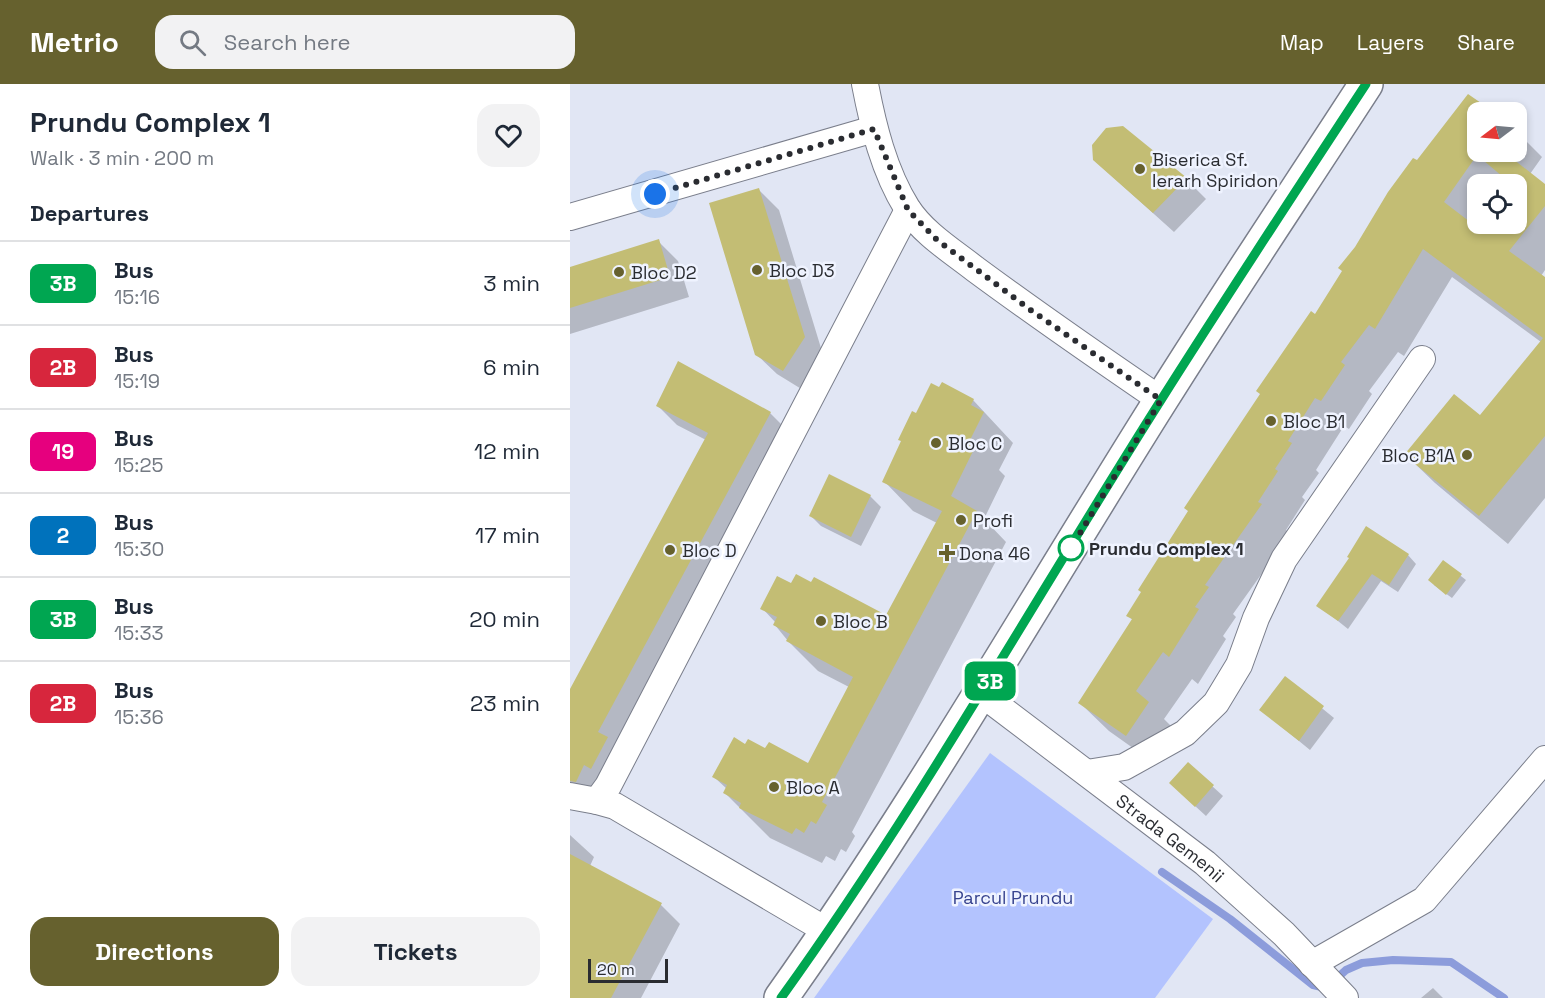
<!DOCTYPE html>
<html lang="en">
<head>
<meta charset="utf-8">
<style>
  :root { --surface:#fff; --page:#f2f2f3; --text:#1f2937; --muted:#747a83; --line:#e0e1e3; --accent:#66612e }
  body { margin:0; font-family:"Space Grotesk",sans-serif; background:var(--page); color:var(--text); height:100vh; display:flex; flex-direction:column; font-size:22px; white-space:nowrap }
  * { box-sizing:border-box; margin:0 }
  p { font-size:20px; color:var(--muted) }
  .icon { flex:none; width:33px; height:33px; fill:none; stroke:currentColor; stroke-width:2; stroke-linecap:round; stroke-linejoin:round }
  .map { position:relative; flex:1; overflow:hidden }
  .sheet { display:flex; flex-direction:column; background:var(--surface); width:570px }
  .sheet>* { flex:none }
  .badge { padding:0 12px; border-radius:9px; font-size:21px; line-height:39px }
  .needle { width:39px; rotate:254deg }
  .buttons { position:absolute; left:897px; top:18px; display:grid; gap:12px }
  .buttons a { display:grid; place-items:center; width:60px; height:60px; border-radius:12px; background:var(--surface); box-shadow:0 3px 9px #0003; font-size:30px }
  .scale { position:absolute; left:18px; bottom:15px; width:80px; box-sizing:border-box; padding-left:6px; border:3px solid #2a2c31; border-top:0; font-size:16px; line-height:21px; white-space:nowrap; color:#2a2c31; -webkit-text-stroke:4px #eff3ff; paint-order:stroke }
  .you { position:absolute; width:30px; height:30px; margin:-15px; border:4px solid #fff; border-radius:50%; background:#1a73e8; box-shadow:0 0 0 9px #1a73e833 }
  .map>.badge { position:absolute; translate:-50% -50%; box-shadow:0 0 0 3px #fff }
  h2 { padding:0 30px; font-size:22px; line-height:54px }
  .round { display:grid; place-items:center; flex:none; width:63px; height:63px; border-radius:18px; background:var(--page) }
  .headline { display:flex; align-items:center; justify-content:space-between; height:102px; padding:0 30px }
  h1 { font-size:28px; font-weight:700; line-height:45px }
  .button { display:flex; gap:12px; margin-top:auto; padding:12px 30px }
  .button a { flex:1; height:69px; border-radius:18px; background:var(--accent); color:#fff; font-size:24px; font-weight:700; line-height:69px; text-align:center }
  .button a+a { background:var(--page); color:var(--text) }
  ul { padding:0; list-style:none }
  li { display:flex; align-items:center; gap:18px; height:84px; padding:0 30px; border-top:2px solid var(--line) }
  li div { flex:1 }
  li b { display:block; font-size:22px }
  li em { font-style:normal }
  li .badge { min-width:66px; font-weight:700; text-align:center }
  header { display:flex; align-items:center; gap:36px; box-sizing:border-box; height:84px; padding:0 30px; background:var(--accent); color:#fff }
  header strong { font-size:28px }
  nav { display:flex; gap:33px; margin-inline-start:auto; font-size:21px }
  .search { width:420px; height:54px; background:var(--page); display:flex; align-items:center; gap:15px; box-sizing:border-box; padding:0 21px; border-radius:18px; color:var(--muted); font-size:22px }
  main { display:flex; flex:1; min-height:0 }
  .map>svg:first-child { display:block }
  .green { fill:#b3c3fe }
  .shadow { fill:#0003; fill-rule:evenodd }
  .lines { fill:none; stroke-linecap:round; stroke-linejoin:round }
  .stream { stroke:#8c9cdb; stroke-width:8 }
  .building { fill:#c3bd74; fill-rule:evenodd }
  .minor-casing { stroke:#7a7e8b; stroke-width:28 }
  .primary-casing { stroke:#7a7e8b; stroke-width:36 }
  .minor { stroke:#fff; stroke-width:26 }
  .primary { stroke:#fff; stroke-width:33 }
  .line-casing { stroke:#fff; stroke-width:14 }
  .line { stroke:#00a651; stroke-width:9 }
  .walk { stroke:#2a2c31; stroke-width:6; stroke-dasharray:0 10.8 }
  .poi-dot { fill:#66612e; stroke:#eff3ff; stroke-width:2 }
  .stop-dot { fill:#fff; stroke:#00a651; stroke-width:3 }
  .labels { text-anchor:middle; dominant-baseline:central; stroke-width:5; stroke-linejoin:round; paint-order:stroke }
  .poi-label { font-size:18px; fill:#2a2c31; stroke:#eff3ff; text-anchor:start }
  .stop-label { font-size:18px; font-weight:bold; fill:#2a2c31; stroke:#eff3ff; text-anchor:start }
  .street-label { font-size:18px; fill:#2a2c31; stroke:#eff3ff }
  .park-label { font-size:18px; fill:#37438f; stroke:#eff3ff }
</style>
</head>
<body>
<header>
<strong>Metrio</strong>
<div class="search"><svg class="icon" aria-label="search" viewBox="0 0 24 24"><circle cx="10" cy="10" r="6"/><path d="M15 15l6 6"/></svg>Search here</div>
<nav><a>Map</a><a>Layers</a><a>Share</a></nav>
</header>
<main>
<section class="sheet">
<div class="headline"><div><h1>Prundu Complex 1</h1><p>Walk · 3 min · 200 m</p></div><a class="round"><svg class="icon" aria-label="heart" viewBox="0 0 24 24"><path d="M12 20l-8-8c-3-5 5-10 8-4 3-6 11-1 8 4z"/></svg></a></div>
<h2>Departures</h2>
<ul>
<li><span class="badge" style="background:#00a651;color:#fff">3B</span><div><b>Bus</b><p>15:16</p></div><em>3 min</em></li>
<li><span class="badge" style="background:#d7263d;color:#fff">2B</span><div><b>Bus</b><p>15:19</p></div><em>6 min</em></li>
<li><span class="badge" style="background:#e6007e;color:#fff">19</span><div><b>Bus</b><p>15:25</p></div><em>12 min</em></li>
<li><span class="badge" style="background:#0072bc;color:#fff">2</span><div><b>Bus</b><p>15:30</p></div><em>17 min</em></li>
<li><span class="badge" style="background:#00a651;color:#fff">3B</span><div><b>Bus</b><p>15:33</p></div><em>20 min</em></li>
<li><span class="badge" style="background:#d7263d;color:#fff">2B</span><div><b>Bus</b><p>15:36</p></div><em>23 min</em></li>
</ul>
<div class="button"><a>Directions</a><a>Tickets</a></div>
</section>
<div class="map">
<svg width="975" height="914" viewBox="0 0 975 914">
  <rect width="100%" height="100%" fill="#e1e6f4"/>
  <path class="green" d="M420 669 643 835 585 914H244Z"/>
  <path class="shadow" d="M898 12 921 28H908V68H946V47L972 73 960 90 975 102V186L971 192 975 195V414L938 460 865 399 836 371 910 333 971 258 882 193 834 272 828 268 799 307 802 310 779 345 774 342 746 386 749 389 732 413 735 416 716 446 720 450 663 530 666 533 653 552 656 555 628 600 622 595 594 635 606 647 584 679 539 647 510 619 563 536 558 532 745 232 848 78ZM936 98 946 100V140H908V100H934Z
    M553 44 616 95 636 115 604 148 524 76Z
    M189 106 209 126 254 274 233 306 207 290 186 270Z
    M88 157 108 177 119 213 0 250V184Z
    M403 316 443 359 429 386 435 392 414 435 436 458 282 748 285 752 276 768 271 765 265 777 256 772 252 779 200 754 155 709 157 705 144 693 196 666 238 681 279 603 248 587 218 557 205 541 206 539 192 524 221 501 317 533 367 439 343 427 314 397 347 331Z
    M88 322 200 329 219 348 26 713 0 699V608L136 356 107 341Z
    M300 412 311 423 291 462 251 442 241 432Z
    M838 471 846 480 828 508 811 497 778 545 748 521 781 475Z
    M873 478 896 496 882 514 864 501Z
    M715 594 764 634 740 666 691 626Z
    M618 680 653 712 636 732 612 710Z
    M0 751 24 773 20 782 91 821 110 840 71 914H0Z
    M863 904 873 914H851Z"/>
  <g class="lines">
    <path class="stream" d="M592 788 660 835 743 901 756 904 776 886 792 879 823 876 881 878 934 914"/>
  </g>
  <path class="building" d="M898 10 924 28H908V68H934L975 100V122L939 167 975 193V352L909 432 834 371 884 310 910 331 973 254 853 165 805 245 799 241 771 278 775 281 751 317 745 314 718 357 722 359 705 385 708 387 688 418 692 420 635 501 639 503 625 523 629 525 599 573 593 568 566 607 579 618 556 652 508 619 562 535 556 532 571 508 568 506 618 427 614 424 690 310 686 307 741 227 745 230 772 187 768 184 785 163 818 108 843 74 847 76ZM907 71 939 98 937 100H946V140H908V137L904 141 874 118Z
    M553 42 617 94 583 129 523 76 522 61 536 44Z
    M189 104 235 253 213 287 185 271 139 119Z
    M89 155 100 193 0 224V183Z
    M108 277 201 328 28 648 38 653 21 685 14 681 6 698 0 697V605L138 349 86 322Z
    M372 298 404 315 401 321 414 328 399 358 406 361 381 412 407 427 252 718 257 721 246 740 241 737 234 749 226 744 222 750 169 724 171 719 153 709 157 701 142 693 164 653 175 660 178 655 195 664 199 658 238 679 283 593 216 557 220 550 203 541 207 533 190 525 207 492 221 499 226 490 241 498 244 493 316 531 372 427 312 398 331 357 328 356 342 327 346 329 361 299 369 303Z
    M259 390 301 411 281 453 239 432Z
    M796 442 839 470 819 501 802 490 768 537 746 522 779 474 777 473Z
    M873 476 892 490 876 511 858 496Z
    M715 592 754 622 729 657 689 626Z
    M618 678 644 701 625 723 599 699Z
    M0 770 92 819 41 914H0Z"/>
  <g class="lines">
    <g class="minor-casing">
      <g id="minor">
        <path d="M295 0C303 42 314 87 337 124 353 149 382 167 405 185 466 230 528 273 591 316"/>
        <path d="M0 133 304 45"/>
        <path id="s1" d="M412 610 635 779 714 850 775 914"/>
        <path d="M517 689 554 683 615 649 646 619 669 581 686 534 714 475 852 275"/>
        <path d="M0 712 27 717"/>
        <path d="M259 848 45 722 27 717 38 702 338 126"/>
        <path d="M742 880 854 816 975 675"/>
      </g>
    </g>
    <g class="primary-casing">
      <path id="primary" d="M211 914C348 721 465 516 591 316 658 209 728 105 796 0"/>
    </g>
    <use href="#minor" class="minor"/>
    <use href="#primary" class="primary"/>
  </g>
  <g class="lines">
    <g class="line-casing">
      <path id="line" d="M211 914C349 722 465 515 591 316 658 210 727 105 796 0"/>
    </g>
    <use href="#line" class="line"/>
    <path class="walk" d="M85 110 304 45 338 126 367 156 462 227 591 316 501 464"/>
  </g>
  <g class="poi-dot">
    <circle cx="570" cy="85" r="6"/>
    <circle cx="187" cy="186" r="6"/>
    <circle cx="49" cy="188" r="6"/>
    <circle cx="701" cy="337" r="6"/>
    <circle cx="366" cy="359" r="6"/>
    <circle cx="897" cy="371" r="6"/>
    <circle cx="391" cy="436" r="6"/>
    <circle cx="100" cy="466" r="6"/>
    <path d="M374 460h6v6h6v6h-6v6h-6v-6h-6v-6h6z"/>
    <circle cx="251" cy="537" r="6"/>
    <circle cx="204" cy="703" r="6"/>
  </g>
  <circle class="stop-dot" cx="501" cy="464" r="12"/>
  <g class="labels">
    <g class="poi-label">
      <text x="582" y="75">Biserica Sf.<tspan x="582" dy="21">Ierarh Spiridon</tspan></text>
      <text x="199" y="186">Bloc D3</text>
      <text x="61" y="188">Bloc D2</text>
      <text x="713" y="337">Bloc B1</text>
      <text x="378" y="359">Bloc C</text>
      <text x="885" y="371" text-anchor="end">Bloc B1A</text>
      <text x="403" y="436">Profi</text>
      <text x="112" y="466">Bloc D</text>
      <text x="389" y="469">Dona 46</text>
      <text x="263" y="537">Bloc B</text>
      <text x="216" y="703">Bloc A</text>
    </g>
    <g class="stop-label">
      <text x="519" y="464">Prundu Complex 1</text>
    </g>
    <g class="street-label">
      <text stroke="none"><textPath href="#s1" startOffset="237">Strada Gemenii</textPath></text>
    </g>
    <g class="park-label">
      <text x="443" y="813">Parcul Prundu</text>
    </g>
  </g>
</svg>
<div class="buttons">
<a><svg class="needle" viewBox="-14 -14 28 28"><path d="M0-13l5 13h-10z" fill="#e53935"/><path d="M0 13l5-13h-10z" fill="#747a83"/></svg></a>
<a><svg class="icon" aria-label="locate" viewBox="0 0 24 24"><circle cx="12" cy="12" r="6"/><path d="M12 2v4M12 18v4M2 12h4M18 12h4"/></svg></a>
</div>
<div class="scale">20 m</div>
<div class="you" style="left:85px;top:110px"></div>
<b class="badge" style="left:420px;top:597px;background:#00a651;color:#fff">3B</b>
</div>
</main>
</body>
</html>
